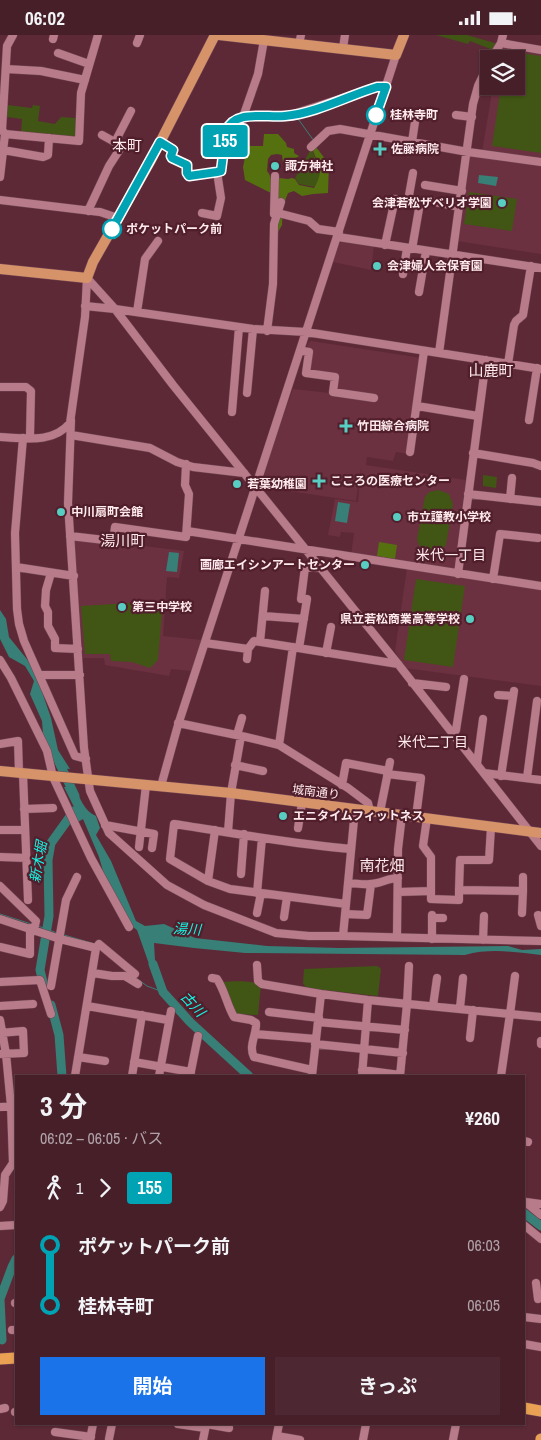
<!DOCTYPE html>
<html lang="ja">
<head>
<meta charset="utf-8">
<style>
  :root { --surface:#461f29; --page:#4d2731; --text:#f1f3f6; --muted:#b0a2a8; --line:#5e3d46; --accent:#1a73e8 }
  body { margin:0; font-family:"Archivo Narrow","Noto Sans JP",sans-serif; background:var(--page); color:var(--text); height:100vh; display:flex; flex-direction:column; font-size:19px; white-space:nowrap }
  * { box-sizing:border-box; margin:0 }
  p { font-size:16px; color:var(--muted) }
  .icon { flex:none; width:28px; height:28px; fill:none; stroke:currentColor; stroke-width:2; stroke-linecap:round; stroke-linejoin:round }
  .map { position:relative; flex:1; overflow:hidden }
  .side { position:absolute; left:15px; top:1040px; width:510px; height:350px; display:flex; flex-direction:column; background:var(--surface); border-radius:0px; box-shadow:0 1px 4px #0004,0 0 0 1px var(--line) }
  .side>* { flex:none }
  .badge { padding:0 10px; border-radius:4px; font-size:18px; line-height:32px }
  .tools { position:absolute; left:480px; top:15px; display:grid; gap:10px }
  .tools a { display:grid; place-items:center; width:45px; height:45px; border-radius:0px; background:var(--surface); box-shadow:0 1px 4px #0004,0 0 0 1px var(--line); font-size:25px }
  .map>.badge { position:absolute; translate:-50% -50%; box-shadow:0 0 0 2px #fff }
  .legs { display:flex; align-items:center; gap:8px; height:55px; padding:0 25px; font-size:16px }
  .legs p { margin-inline-start:auto }
  .headline { display:flex; align-items:center; justify-content:space-between; height:85px; padding:0 25px }
  h1 { font-size:28px; font-weight:700; line-height:38px }
  .cta { display:flex; gap:10px; margin-top:auto; padding:10px 25px }
  .cta a { flex:1; height:58px; border-radius:0px; background:var(--accent); color:#fff; font-size:20px; font-weight:700; line-height:58px; text-align:center }
  .cta a+a { background:var(--page); color:var(--text) }
  ul { padding:0 25px; list-style:none }
  li { display:flex; align-items:center; gap:18px; height:60px; font-size:19px }
  li i { display:grid; place-items:center; width:8px; height:100%; margin:0 6px; background:currentColor }
  li i::after { content:''; width:12px; height:12px; margin:-6px; border:4px solid; border-radius:50%; background:var(--surface) }
  li p { margin-inline-start:auto }
  li:first-child i { background:linear-gradient(#0000 50%,currentColor 0) }
  li:last-child i { background:linear-gradient(currentColor 50%,#0000 0) }
  .status { display:flex; justify-content:space-between; align-items:center; height:35px; padding:0 25px; background:var(--surface); direction:ltr }
  .status svg { height:14px; fill:currentColor }
  .map>svg:first-child { display:block }
  .built { fill:#6c3141 }
  .green { fill:#415515 }
  .forest { fill:#55710f }
  .water { fill:#377f77 }
  .lines { fill:none; stroke-linecap:round; stroke-linejoin:round }
  .stream { stroke:#377f77; stroke-width:1 }
  .river { stroke:#377f77; stroke-width:9 }
  .minor-casing { stroke:#724754; stroke-width:9 }
  .major-casing { stroke:#724754; stroke-width:11 }
  .highway-casing { stroke:#724754; stroke-width:12 }
  .minor { stroke:#b87b89; stroke-width:8 }
  .major { stroke:#d69269; stroke-width:10 }
  .highway { stroke:#eaa153; stroke-width:11 }
  .line-1-casing { stroke:#fff; stroke-width:11 }
  .line-1 { stroke:#00a3b4; stroke-width:8 }
  .stop-1-dot { fill:#fff; stroke:#00a3b4; stroke-width:2.5 }
  .poi-dot { fill:#57cec1; stroke:#511e2c; stroke-width:2 }
  .labels { text-anchor:middle; dominant-baseline:central; stroke-width:4.5; stroke-linejoin:round; paint-order:stroke }
  .stop-label { font-size:12px; font-weight:bold; fill:#ffeaee; stroke:#511e2c; text-anchor:start }
  .poi-label { font-size:12px; font-weight:bold; fill:#ffeaee; stroke:#511e2c; text-anchor:start }
  .street-label { font-size:12px; fill:#ffeaee; stroke:#511e2c }
  .neighbourhood-label { font-size:14px; fill:#ffeaee; stroke:#511e2c }
  .water-label { font-size:14px; font-style:italic; fill:#13f5e3; stroke:#511e2c }
  .quarter-label { font-size:15px; fill:#ffeaee; stroke:#511e2c }
</style>
</head>
<body>
<div class="status"><b>06:02</b><svg viewBox="0 0 49 12"><path d="M0 12V9h3v3zM5 12V6h3v6zM10 12V3h3v9zM15 12V0h3v12zM26 1h20v11H26zM47 4h2v5h-2z"/></svg></div>
<div class="map">
<svg width="541" height="1405" viewBox="0 0 541 1405">
  <rect width="100%" height="100%" fill="#5d2937"/>
  <path class="built" d="M500 12 541 18V125L482 117 493 51H516V24H498Z
    M469 120 541 129V219L457 206Z
    M342 207 374 211 371 235 333 227 339 208Z
    M311 306 422 323 408 419 396 417 393 426 367 422 366 430 466 445 454 536 351 520 354 498 341 497 340 502 328 500 335 464 358 467 361 431 356 466 282 455 262 448 271 415 293 354 330 358 332 343 304 339 306 319 305 318 308 308Z
    M73 502 184 516 179 543 167 542 163 601 202 605 191 636 171 634 169 641 105 630 104 623H83Z
    M407 533 541 553V651L404 633 395 616Z"/>
  <path class="green" d="M436 0H467L498 9 493 15 470 6 468 9Z
    M506 16 541 21V118L492 111 501 51H516V24H505Z
    M7 70 32 73 33 70 40 71 38 86 55 89 61 82 76 83V104L21 98 22 84 7 82Z
    M311 114 320 132 321 141 314 152 299 149 295 143Z
    M469 157 517 164 512 196 464 189Z
    M483 440 497 442 496 453 483 451Z
    M439 455 449 459 453 469 446 510 439 517 429 519 420 513 417 504 425 462 429 457Z
    M416 544 465 551 453 632 404 625Z
    M163 566 158 625 150 633 132 627 111 626 110 619H85L81 571Z
    M376 931 379 932 381 934 378 961 306 953 303 948 304 934Z
    M223 947C234 946 252 945 261 950L258 980 235 979Z"/>
  <path class="forest" d="M264 99H278L286 108 287 112 294 114V118L299 121 296 123 290 124 289 128 283 127 282 120 277 119 271 120 268 124 267 136C275 144 272 171 272 182L271 177V158L245 145 243 132 247 113 249 111H263Z
    M316 112 329 129 328 158 313 159 302 161 294 156 288 158 283 171 282 190 278 197 276 196 277 147 279 143 288 144 292 143 295 144 299 150 314 153C324 135 320 133 313 116Z
    M379 507 397 510 395 524 377 521Z"/>
  <path class="water" d="M479 140 498 142 496 151 478 148Z
    M338 467 350 469 347 488 335 486Z
    M169 517 179 518 177 537 166 536Z
    M0 575 6 584 9 602 30 628 38 645 51 683 58 715 70 734 57 733 43 699 42 686 30 659 34 646 25 631 9 622 0 604Z
    M64 752H75C80 763 84 776 96 781L100 793 96 800 111 826 136 886 145 891 164 889 195 903 267 911 339 913 508 911 522 915 541 914V920C516 917 490 913 465 920L245 918 194 913 154 908 156 943 149 929 137 895 130 890 105 843 99 822 83 784 76 788 70 777 74 772Z"/>
  <g class="lines">
    <path class="stream" d="M296 81 314 106
      M0 879 31 889
      M38 891 57 898
      M64 900 95 909
      M135 942 147 951 163 957"/>
    <path class="river" d="M57 723 75 761
      M153 929 163 957 190 987 249 1041
      M44 951 40 935 49 881 48 825 51 808 74 776
      M51 970 59 1000 62 1041
      M524 1178 541 1191
      M2 1305 0 1264 12 1232 16 1224"/>
    <g class="minor-casing">
      <path id="minor" d="M53 4 54 0
        M137 8 140 0
        M501 8 541 15
        M299 9 301 0
        M343 13 345 0
        M58 18 89 29
        M491 24 501 8 503 0
        M6 34 41 36 85 45
        M456 80 472 82
        M243 82 290 80 377 52H386
        M5 99 79 106 81 58 98 0
        M115 107 131 76
        M160 107 173 115 171 121 173 123 187 130 189 141 217 137
        M412 107 416 80
        M311 112 328 96 340 94 468 117 541 127
        M3 115 43 122 48 120 49 103
        M0 142 5 99 2 95 7 11 13 0
        M425 150 462 156
        M0 165 100 177 118 183
        M408 166 413 138
        M435 167 460 172
        M88 176 109 131 122 111 102 100
        M202 178 217 181 221 163 217 137 221 136 226 96 232 86 243 82 258 39 264 5
        M278 178 309 186 318 194 339 197
        M274 179 275 141
        M338 202 541 233
        M385 210 395 164 420 168 412 214
        M403 239 407 213
        M87 243 115 274 173 350 398 629 541 811
        M419 257 426 216
        M85 271 115 274 253 294 306 297 541 334
        M137 277 145 224 158 206
        M267 296 273 249 274 189 281 167
        M303 316 309 317 306 338 335 342 333 357 374 363
        M439 318 473 69 478 51 489 28
        M508 329 514 290 516 286 523 280 531 231
        M0 352H26L31 356 30 401
        M247 358 253 294
        M417 371 478 381
        M232 377 239 292
        M71 385 68 468 84 713 90 756 109 798 167 850 204 870 276 898 309 901H343L541 906
        M529 385 537 333
        M71 400 150 413 177 427 193 432 244 438
        M0 402C24 403 53 409 70 388L85 282 87 243
        M23 403 15 498 17 574 19 589 24 606 75 721 86 724
        M410 417 424 316
        M473 418 533 428 541 431
        M468 459 541 467
        M510 464 512 443
        M187 496 541 551
        M70 501 113 506 115 492 186 502 189 459 185 450 186 429
        M16 532 74 541
        M51 538 46 555 45 571 48 577V591L55 604V613L78 614
        M458 539 486 325
        M493 544 500 499 538 503
        M263 581 304 584
        M260 607 265 556
        M205 608 248 614 254 606 398 629
        M299 613 307 564H301L305 532 320 533
        M326 618 331 592
        M247 624 248 614
        M0 625 11 643 47 716 53 742 91 823 129 892
        M40 640H80
        M412 648 446 652
        M498 660 513 661
        M178 688 246 702 279 710 348 753 368 768 370 776
        M453 699 456 695 464 644
        M237 700 242 683
        M0 709 18 706 19 738
        M279 710 293 612
        M477 729 483 684
        M235 730 263 736
        M484 738 541 745
        M23 739 28 865
        M387 739 421 743 416 782
        M501 741 514 656
        M527 743 537 666
        M342 750 346 728 388 736
        M161 751 178 690 396 20
        M24 774 53 773
        M380 777 390 727
        M427 783 423 811 431 822V864L459 865V855L523 856V842
        M105 790 154 799 152 813
        M298 793 302 768
        M0 795H25
        M228 797 231 758 241 701
        M139 812 146 750
        M0 822 27 823
        M241 839 244 799
        M208 846 215 795
        M348 848C355 848 363 850 370 849 380 849 388 843 398 843
        M0 851 36 886 34 895
        M459 855 460 825H489L491 792
        M398 857 431 856
        M257 858 262 803
        M346 869 230 854 208 846 170 824 174 789C233 798 292 809 351 814
        M257 878 261 858
        M522 878 523 856
        M345 879 367 880 371 849
        M538 880 541 891
        M284 882 287 862
        M432 883H443
        M0 884 60 904 96 913 75 1041
        M397 900 398 814 402 780
        M343 901 355 774
        M432 904V880
        M483 905 484 881
        M0 912 30 919V893
        M96 913 99 909 135 939
        M257 930 258 946 262 949 321 959
        M93 938 112 941H125L138 949
        M212 943 217 944C225 956 227 970 234 982L251 985 256 988C257 999 248 1011 254 1022L312 1035
        M0 947 40 945 51 979
        M51 951 66 865 77 842
        M0 971 33 969
        M87 971 168 985
        M433 971 437 943
        M460 973 463 943
        M269 977 319 983
        M0 985 6 1019 11 1071 13 1128 5 1140 3 1166 0 1172
        M318 987 405 995
        M0 998 23 996 24 1018 0 1019
        M255 999 316 1004
        M470 1003 473 975
        M315 1009 403 1018
        M541 1009V1006
        M78 1022 105 1026
        M134 1027 191 1037
        M362 1035 400 1040
        M132 1041 142 980
        M159 1041 171 976
        M190 1041 198 1001
        M312 1041 321 959 368 965 510 979 515 941
        M362 1041 368 965
        M400 1041 407 969 409 931
        M501 1041 510 979 541 982
        M0 1072 16 1070
        M524 1106 528 1107
        M524 1166 541 1180
        M526 1167 541 1169
        M524 1190 541 1204
        M0 1191 16 1190
        M536 1248 538 1264 541 1263
        M15 1268H16
        M524 1282 541 1284
        M12 1295H16
        M524 1309 541 1312
        M0 1374 5 1373
        M15 1377H16
        M178 1389 205 1393
        M207 1389 229 1393
        M55 1397 91 1402
        M277 1401 300 1405
        M109 1404 112 1389
        M276 1404 279 1389
        M90 1405 93 1389
        M203 1405 206 1390
        M363 1405 366 1389
        M453 1405 456 1389"/>
    </g>
    <g class="major-casing">
      <path id="major" d="M219 0 396 20 404 0
        M0 234 87 243 93 227 151 125 215 0
        M0 736 231 758 541 798"/>
    </g>
    <g class="highway-casing">
      <path id="highway" d="M0 1324 16 1323
        M524 1373 541 1376
        M541 1405V1404"/>
    </g>
    <use href="#minor" class="minor"/>
    <use href="#major" class="major"/>
    <use href="#highway" class="highway"/>
  </g>
  <g class="lines">
    <g class="line-1-casing">
      <path id="line-1" d="M112 194 160 107 173 115 171 121 172 123 187 130V138L189 141 217 137 221 136 226 96C235 74 266 83 285 81 317 78 347 61 377 52H386L376 80"/>
    </g>
    <use href="#line-1" class="line-1"/>
  </g>
  <g class="stop-1-dot">
    <circle cx="376" cy="80" r="9"/>
    <circle cx="112" cy="194" r="9"/>
  </g>
  <g class="poi-dot">
    <path d="M377.5 106.5h5v5h5v5h-5v5h-5v-5h-5v-5h5z"/>
    <circle cx="275" cy="131" r="5"/>
    <circle cx="502" cy="168" r="5"/>
    <circle cx="377" cy="231" r="5"/>
    <path d="M343.5 383.5h5v5h5v5h-5v5h-5v-5h-5v-5h5z"/>
    <path d="M316.5 438.5h5v5h5v5h-5v5h-5v-5h-5v-5h5z"/>
    <circle cx="237" cy="449" r="5"/>
    <circle cx="61" cy="477" r="5"/>
    <circle cx="397" cy="482" r="5"/>
    <circle cx="365" cy="530" r="5"/>
    <circle cx="122" cy="572" r="5"/>
    <circle cx="470" cy="584" r="5"/>
    <circle cx="283" cy="781" r="5"/>
  </g>
  <g class="labels">
    <g class="stop-label">
      <text x="390" y="80">桂林寺町</text>
      <text x="126" y="194">ポケットパーク前</text>
    </g>
    <g class="poi-label">
      <text x="391" y="114">佐藤病院</text>
      <text x="285" y="131">諏方神社</text>
      <text x="492" y="168" text-anchor="end">会津若松ザベリオ学園</text>
      <text x="387" y="231">会津婦人会保育園</text>
      <text x="357" y="391">竹田綜合病院</text>
      <text x="330" y="446">こころの医療センター</text>
      <text x="247" y="449">若葉幼稚園</text>
      <text x="71" y="477">中川扇町会館</text>
      <text x="407" y="482">市立謹教小学校</text>
      <text x="355" y="530" text-anchor="end">画廊エイシンアートセンター</text>
      <text x="132" y="572">第三中学校</text>
      <text x="460" y="584" text-anchor="end">県立若松商業高等学校</text>
      <text x="293" y="781">エニタイムフィットネス</text>
    </g>
    <g class="street-label">
      <text transform="translate(316 757) rotate(7)">城南通り</text>
    </g>
    <g class="neighbourhood-label">
      <text x="451" y="520">米代一丁目</text>
      <text x="433" y="707">米代二丁目</text>
    </g>
    <g class="water-label">
      <text transform="translate(38 827) rotate(-80)">新木堀</text>
      <text transform="translate(187 894) rotate(3)">湯川</text>
      <text transform="translate(193 969) rotate(47)">古川</text>
    </g>
    <g class="quarter-label">
      <text x="127" y="110">本町</text>
      <text x="491" y="335">山鹿町</text>
      <text x="123" y="505">湯川町</text>
      <text x="382" y="830">南花畑</text>
    </g>
  </g>
</svg>
<div class="tools">
<a><svg class="icon" aria-label="layers" viewBox="0 0 24 24"><path d="M12 4l9 5-9 5-9-5zM3 14l9 5 9-5"/></svg></a>
</div>
<b class="badge" style="left:225px;top:106px;background:#00a3b4;color:#fff">155</b>
<section class="side">
<div class="headline"><div><h1>3 分</h1><p>06:02 – 06:05 · バス</p></div><b>¥260</b></div>
<div class="legs"><svg class="icon" aria-label="walk" viewBox="0 0 24 24"><circle cx="13" cy="4" r="2"/><path d="M13 8l-2 6 4 7M11 14l-3 7M7 12l3-4h3l4 4"/></svg>1<svg class="icon" aria-label="forward" viewBox="0 0 24 24"><path d="M9 5l7 7-7 7"/></svg><b class="badge" style="background:#00a3b4;color:#fff">155</b></div>
<ul>
<li><i style="color:#00a3b4"></i><b>ポケットパーク前</b><p>06:03</p></li>
<li><i style="color:#00a3b4"></i><b>桂林寺町</b><p>06:05</p></li>
</ul>
<div class="cta"><a>開始</a><a>きっぷ</a></div>
</section>
</div>
</body>
</html>
